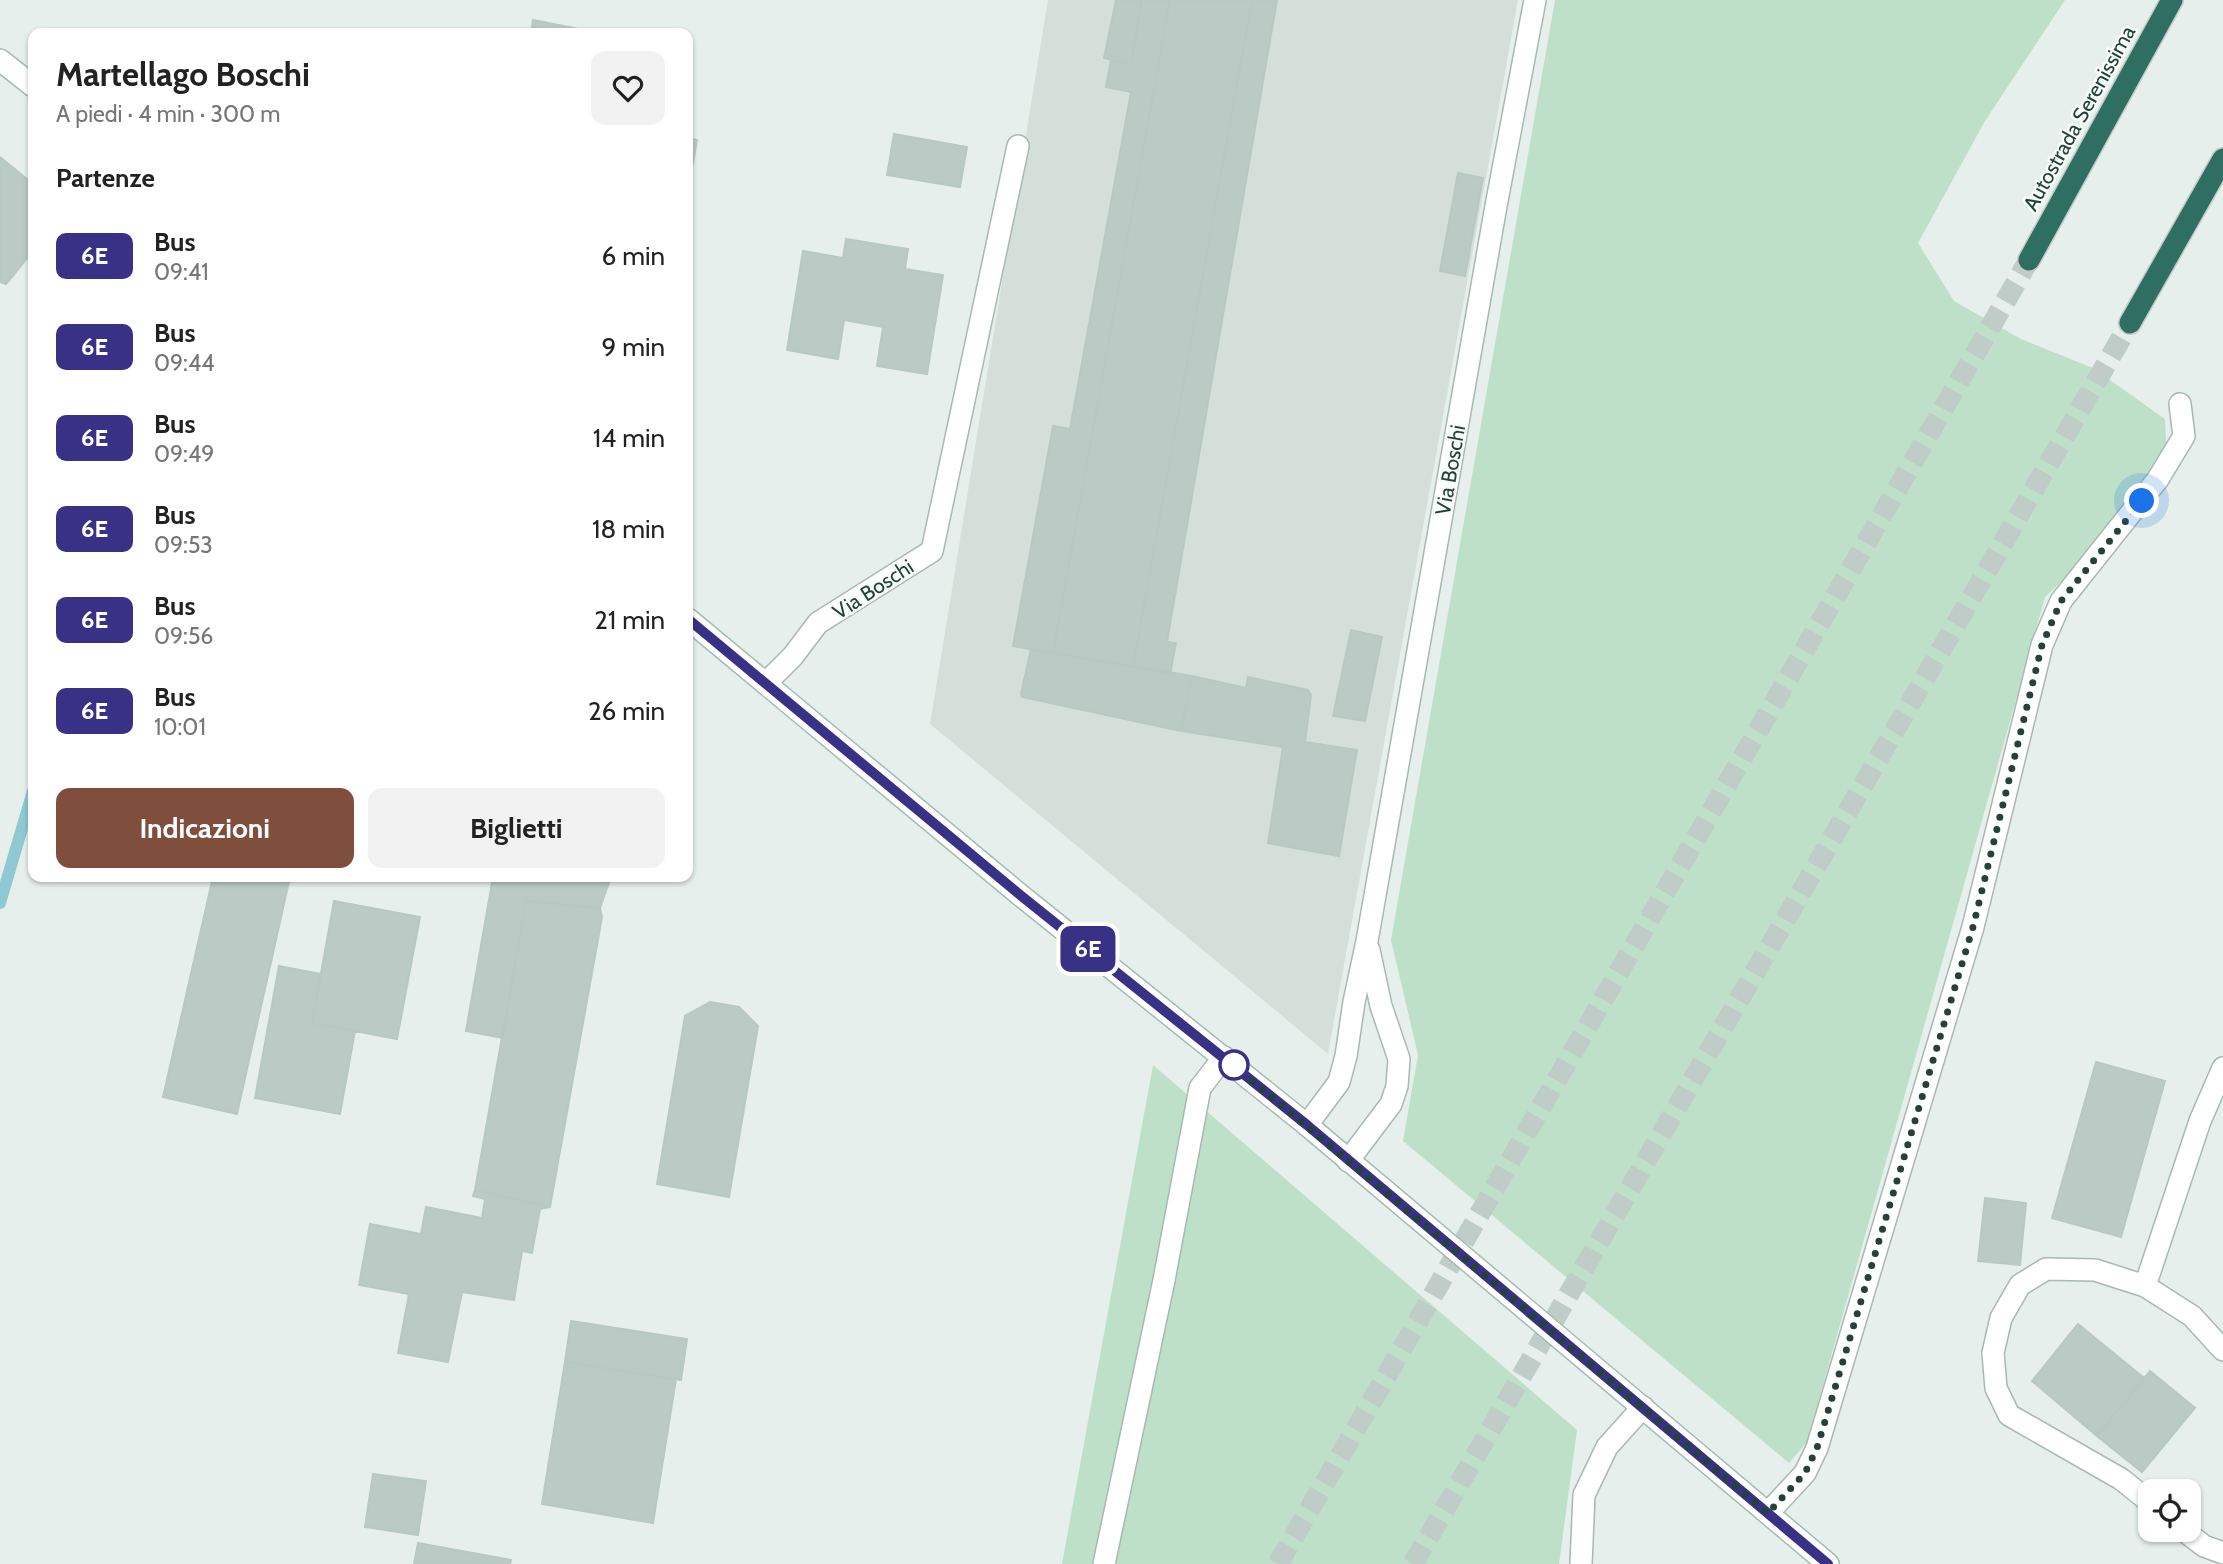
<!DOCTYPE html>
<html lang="it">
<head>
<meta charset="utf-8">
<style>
  :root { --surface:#fff; --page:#f2f2f2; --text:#222; --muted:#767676; --accent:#804e3d }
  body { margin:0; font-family:Cabin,sans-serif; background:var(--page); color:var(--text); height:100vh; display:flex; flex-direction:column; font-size:26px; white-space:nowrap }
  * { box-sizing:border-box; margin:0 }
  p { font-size:23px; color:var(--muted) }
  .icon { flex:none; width:38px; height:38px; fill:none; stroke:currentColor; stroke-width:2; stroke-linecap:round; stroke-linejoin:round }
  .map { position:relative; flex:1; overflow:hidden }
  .details { position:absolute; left:28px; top:28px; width:665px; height:854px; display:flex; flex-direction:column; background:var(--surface); border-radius:14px; box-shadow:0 2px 5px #0004 }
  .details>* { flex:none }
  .badge { padding:0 14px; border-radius:10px; font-size:24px; line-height:46px }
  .buttons { position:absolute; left:2138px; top:1479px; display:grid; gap:14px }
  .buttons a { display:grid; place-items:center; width:63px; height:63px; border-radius:14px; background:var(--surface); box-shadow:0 2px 5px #0004; font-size:35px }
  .you { position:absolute; width:35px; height:35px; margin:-18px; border:5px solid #fff; border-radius:50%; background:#1a73e8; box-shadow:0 0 0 10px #1a73e833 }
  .map>.badge { position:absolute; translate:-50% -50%; box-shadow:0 0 0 4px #fff }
  h2 { padding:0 28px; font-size:26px; line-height:63px }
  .round { display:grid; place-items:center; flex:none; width:74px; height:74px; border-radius:14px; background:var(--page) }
  .headline { display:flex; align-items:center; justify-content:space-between; height:119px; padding:0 28px }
  h1 { font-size:33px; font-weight:700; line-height:52px }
  .primary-button { display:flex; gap:14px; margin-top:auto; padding:14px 28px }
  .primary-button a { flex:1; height:80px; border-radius:14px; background:var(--accent); color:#fff; font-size:28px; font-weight:700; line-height:80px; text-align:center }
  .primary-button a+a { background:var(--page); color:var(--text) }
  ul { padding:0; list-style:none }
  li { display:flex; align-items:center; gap:21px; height:91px; padding:0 28px }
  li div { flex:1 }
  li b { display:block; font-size:26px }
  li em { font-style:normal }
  li .badge { min-width:77px; font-weight:700; text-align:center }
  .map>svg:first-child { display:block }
  .built { fill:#d4dfda }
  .green { fill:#bfe0c8 }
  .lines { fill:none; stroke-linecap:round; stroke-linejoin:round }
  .stream { stroke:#8ec9d4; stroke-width:12 }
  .building { fill:#bbcac4; stroke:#b8c9c2; stroke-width:2 }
  .motorway-tunnel { stroke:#bfccc8; stroke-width:21; stroke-dasharray:21 10; stroke-linecap:butt }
  .service-casing { stroke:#a8b8b2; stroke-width:24 }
  .minor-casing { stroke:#a8b8b2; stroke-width:24 }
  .secondary-casing { stroke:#a4bbb3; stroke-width:24 }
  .motorway-casing { stroke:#c2cac8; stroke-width:24 }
  .service { stroke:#fff; stroke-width:21 }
  .minor { stroke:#fff; stroke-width:21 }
  .secondary { stroke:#fff; stroke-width:21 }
  .motorway { stroke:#2f6f62; stroke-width:21 }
  .line-casing { stroke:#fff; stroke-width:16 }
  .line { stroke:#393185; stroke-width:10 }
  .walk { stroke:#24423a; stroke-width:7; stroke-dasharray:0 12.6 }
  .stop-dot { fill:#fff; stroke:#393185; stroke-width:3.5 }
  .labels { text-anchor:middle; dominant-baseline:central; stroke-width:5; stroke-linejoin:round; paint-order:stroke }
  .street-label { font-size:21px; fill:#24423a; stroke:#f7fbf9 }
</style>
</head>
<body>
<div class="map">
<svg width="2223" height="1564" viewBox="0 0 2223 1564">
  <rect width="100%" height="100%" fill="#e6efeb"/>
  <path class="built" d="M1048 0H1518L1328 1054 930 724Z"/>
  <path class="green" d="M1555 0H2065L1985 121 1918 243 1954 301 2021 339 2093 368 2165 419 2167 463 2125 522 2045 597 1807 1442 1789 1463 1403 1141 1418 1055 1391 940Z
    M1153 1065 1577 1430 1559 1564H1062Z"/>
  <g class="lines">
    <path class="stream" d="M0 903 33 791"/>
  </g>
  <path class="building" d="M1116 0H1142L1131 64 1104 58Z
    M1142 0H1170L1053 653 1013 646 1053 426 1070 429 1131 92 1106 87 1111 60 1131 64Z
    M1170 0H1252L1133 667 1053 653Z
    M1252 0H1277L1167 642 1176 643 1170 674 1133 667Z
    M533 20 584 30 583 33H531Z
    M894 134 967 147 960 187 887 175Z
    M688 138 697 140 688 191Z
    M0 157 33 184V251L6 284 0 282Z
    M1458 173 1483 178 1465 276 1440 271Z
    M846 239 908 249 905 269 943 275 927 374 877 366 883 327 844 320 838 359 787 350 803 251 843 258Z
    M1351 630 1382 637 1365 721 1333 716Z
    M1031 649 1192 676 1181 731 1022 697 1021 694Z
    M1192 676 1246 688 1248 677 1308 690 1311 695 1305 742 1357 750 1339 856 1268 843 1283 747 1181 731Z
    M213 877H290L237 1114 163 1097Z
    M493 877H611L600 908 526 901 503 1038 466 1031Z
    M334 901 420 917 397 1039 312 1023Z
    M526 901 600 908 602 917 550 1207 475 1190Z
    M279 966 321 974 312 1023 355 1031 340 1114 255 1098Z
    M710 1002 739 1007 758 1026 729 1197 657 1184 685 1016Z
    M2096 1062 2165 1081 2121 1237 2052 1218Z
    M475 1190 550 1207 540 1209 532 1253 522 1251 514 1300 462 1292 448 1362 398 1353 409 1294 359 1285 370 1224 421 1234 426 1207 482 1218 485 1199 473 1196Z
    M1985 1198 2026 1203 2020 1265 1978 1261Z
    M571 1321 687 1339 681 1380 565 1362Z
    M2078 1324 2144 1378 2097 1436 2032 1381Z
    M565 1362 676 1379 653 1523 542 1504Z
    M2150 1371 2195 1408 2142 1472 2097 1436Z
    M373 1474 426 1481 418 1535 365 1527Z
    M418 1543 511 1560 510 1564H414Z"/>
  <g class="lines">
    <path class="motorway-tunnel" d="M1278 1564 2029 260
      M1413 1564 2130 323"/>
    <g class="service-casing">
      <path id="service" d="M766 683 793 656 818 623 932 551 1018 146
        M2223 1068 2200 1121 2145 1286 2192 1316 2223 1350
        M2145 1286 2095 1270 2046 1269 2020 1285 2001 1318 1993 1353 1996 1388 2009 1415 2121 1479 2151 1503
        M1768 1513 1805 1473 1817 1448 1973 927 2042 645 2061 601 2158 479 2184 436 2180 404
        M2183 1530 2204 1546 2223 1553
        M1581 1564 1584 1495 1607 1447 1643 1407"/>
    </g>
    <g class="minor-casing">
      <path id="minor" d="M1307 1125 1339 1082 1346 1056 1354 1002 1367 941 1496 206 1535 0
        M1348 1161 1391 1104 1397 1086 1399 1059 1381 1006 1369 950
        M1104 1564 1164 1280 1200 1088 1224 1057"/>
    </g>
    <g class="secondary-casing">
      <path id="secondary" d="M0 60 33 86
        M688 619 1019 894 1307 1125 1828 1564"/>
    </g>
    <g class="motorway-casing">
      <path id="motorway" d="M2029 260 2172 0
        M2130 323 2223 159"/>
    </g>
    <use href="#service" class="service"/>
    <use href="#minor" class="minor"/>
    <use href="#secondary" class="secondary"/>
    <use href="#motorway" class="motorway"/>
  </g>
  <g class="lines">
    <g class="line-casing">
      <path id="line" d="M688 619 1019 894 1307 1125 1828 1564"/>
    </g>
    <use href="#line" class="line"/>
    <path class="walk" d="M1234 1065 1224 1057 1768 1513 1805 1473 1817 1448 1973 927 2042 645 2061 601 2142 501"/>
  </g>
  <circle class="stop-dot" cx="1234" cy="1065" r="14"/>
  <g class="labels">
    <g class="street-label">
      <text transform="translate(2079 118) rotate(-61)">Autostrada Serenissima</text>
      <text transform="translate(1450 470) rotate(-80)">Via Boschi</text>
      <text transform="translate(873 589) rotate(-33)">Via Boschi</text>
    </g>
  </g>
</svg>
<div class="buttons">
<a><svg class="icon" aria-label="locate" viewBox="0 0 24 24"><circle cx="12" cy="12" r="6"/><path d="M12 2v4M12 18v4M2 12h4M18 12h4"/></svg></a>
</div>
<div class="you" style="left:2142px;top:501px"></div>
<b class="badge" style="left:1088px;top:949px;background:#393185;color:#fff">6E</b>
<section class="details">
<div class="headline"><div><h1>Martellago Boschi</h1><p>A piedi · 4 min · 300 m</p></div><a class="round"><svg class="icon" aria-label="heart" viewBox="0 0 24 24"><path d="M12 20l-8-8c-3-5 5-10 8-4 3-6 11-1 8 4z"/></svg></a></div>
<h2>Partenze</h2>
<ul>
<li><span class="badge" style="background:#393185;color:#fff">6E</span><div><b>Bus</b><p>09:41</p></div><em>6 min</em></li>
<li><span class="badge" style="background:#393185;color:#fff">6E</span><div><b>Bus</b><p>09:44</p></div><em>9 min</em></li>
<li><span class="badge" style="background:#393185;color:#fff">6E</span><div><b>Bus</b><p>09:49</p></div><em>14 min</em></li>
<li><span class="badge" style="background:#393185;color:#fff">6E</span><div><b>Bus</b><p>09:53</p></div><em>18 min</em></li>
<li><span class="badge" style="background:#393185;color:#fff">6E</span><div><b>Bus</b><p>09:56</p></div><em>21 min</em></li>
<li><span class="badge" style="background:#393185;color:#fff">6E</span><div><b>Bus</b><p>10:01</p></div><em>26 min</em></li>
</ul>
<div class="primary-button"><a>Indicazioni</a><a>Biglietti</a></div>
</section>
</div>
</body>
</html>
